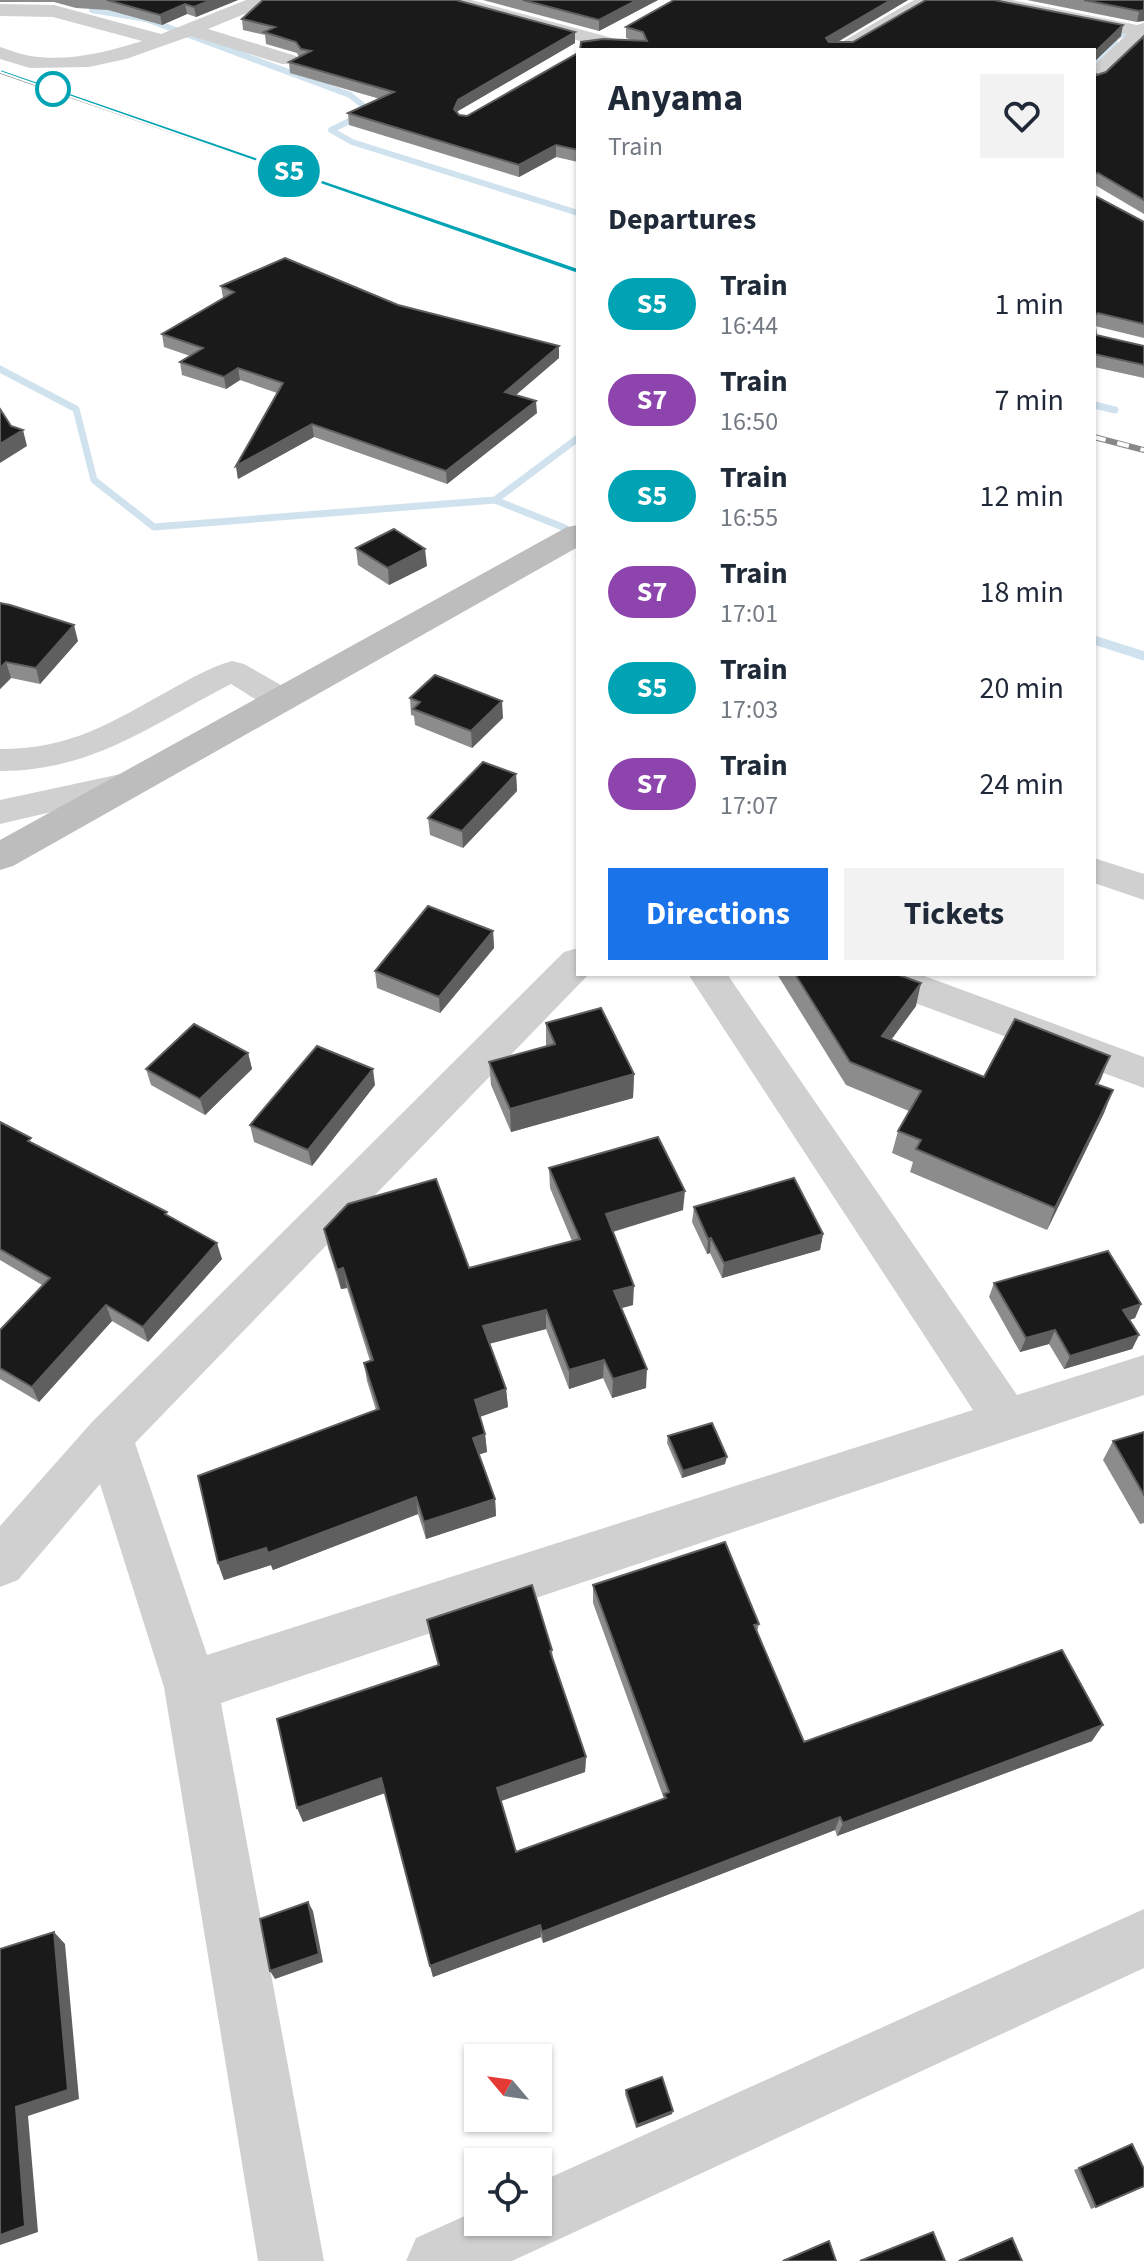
<!DOCTYPE html>
<html lang="en">
<head>
<meta charset="utf-8">
<style>
  :root { --surface:#fff; --page:#f2f2f3; --text:#1f2937; --muted:#747a83; --accent:#1a73e8 }
  body { margin:0; font-family:"Source Sans 3",sans-serif; background:var(--page); color:var(--text); height:100vh; display:flex; flex-direction:column; font-size:30px; white-space:nowrap }
  * { box-sizing:border-box; margin:0 }
  p { font-size:26px; color:var(--muted) }
  .icon { flex:none; width:44px; height:44px; fill:none; stroke:currentColor; stroke-width:2; stroke-linecap:round; stroke-linejoin:round }
  .map { position:relative; flex:1; overflow:hidden }
  .side { position:absolute; left:576px; top:48px; width:520px; height:928px; display:flex; flex-direction:column; background:var(--surface); border-radius:0px; box-shadow:0 2px 6px #0004 }
  .side>* { flex:none }
  .badge { padding:0 16px; border-radius:26px; font-size:28px; line-height:52px }
  .needle { width:52px; rotate:299deg }
  .tools { position:absolute; left:464px; top:2044px; display:grid; gap:16px }
  .tools a { display:grid; place-items:center; width:88px; height:88px; border-radius:0px; background:var(--surface); box-shadow:0 2px 6px #0004; font-size:40px }
  .map>.badge { position:absolute; translate:-50% -50%; box-shadow:0 0 0 4px #fff }
  h2 { padding:0 32px; font-size:30px; line-height:72px }
  .round { display:grid; place-items:center; flex:none; width:84px; height:84px; border-radius:0px; background:var(--page) }
  .summary { display:flex; align-items:center; justify-content:space-between; height:136px; padding:0 32px }
  h1 { font-size:38px; font-weight:700; line-height:60px }
  .action { display:flex; gap:16px; margin-top:auto; padding:16px 32px }
  .action a { flex:1; height:92px; border-radius:0px; background:var(--accent); color:#fff; font-size:32px; font-weight:700; line-height:92px; text-align:center }
  .action a+a { background:var(--page); color:var(--text) }
  ul { padding:0; list-style:none }
  li { display:flex; align-items:center; gap:24px; height:96px; padding:0 32px }
  li div { flex:1 }
  li b { display:block; font-size:30px }
  li em { font-style:normal }
  li .badge { min-width:88px; font-weight:700; text-align:center }
  .map>svg:first-child { display:block }
  .lines { fill:none; stroke-linecap:round; stroke-linejoin:round }
  .stream-far2 { stroke:#cfe2ee; stroke-width:6 }
  .stream-far1 { stroke:#cfe2ee; stroke-width:7 }
  .stream { stroke:#cfe2ee; stroke-width:9 }
  .street { fill:#d0d0d0; fill-rule:evenodd }
  .secondary { fill:#bdbdbd; fill-rule:evenodd }
  .rail-far1-casing { stroke:#888; stroke-width:5 }
  .rail-casing { stroke:#888; stroke-width:6 }
  .rail-far1 { stroke:#fff; stroke-width:3; stroke-dasharray:9; stroke-linecap:butt }
  .rail { stroke:#fff; stroke-width:4; stroke-dasharray:12; stroke-linecap:butt }
  .wall { fill:#8c8c8c }
  .shaded-wall { fill:#5f5f5f }
  .building { fill:#1a1a1a; stroke:#5f5f5f; stroke-width:2 }
  .line { fill:#00a3b4; stroke:#fff; stroke-width:2 }
  .stop-dot { fill:#fff; stroke:#00a3b4; stroke-width:4 }
</style>
</head>
<body>
<div class="map">
<svg width="1144" height="2261" viewBox="0 0 1144 2261">
  <rect width="100%" height="100%" fill="#fff"/>
  <g class="lines">
    <path class="stream-far2" d="M92 10 146 19 350 95 370 111 331 130 352 142 578 213
      M1094 67 1113 48 1116 37 1144 26"/>
    <path class="stream-far1" d="M0 369 76 409 94 480 154 527 495 500 565 528
      M1094 405 1115 410
      M495 500 578 438"/>
    <path class="stream" d="M1094 640 1144 656"/>
    <path class="street" d="M246 0H271L269 4 208 29 296 56 299 60 296 64H282L191 36 126 59 89 67 30 68 0 59V47C10 50 20 54 30 56 68 62 107 52 142 41L53 17 0 16V4L54 5 161 34Z
      M441 0H471L642 46 645 50H613L443 4Z
      M914 0H937L852 50H828Z
      M974 0H1012L1137 25 1144 23V40L1101 81 1094 83V66L1127 34 983 6Z
      M232 661 244 664 295 693 300 700 295 707C271 713 251 696 231 684 152 724 94 771 0 771V749C71 749 110 723 170 690 190 679 210 667 232 661Z
      M130 772 142 775 147 783 142 791 0 824V800Z
      M1094 858 1144 874V900L1094 883Z
      M578 948V974H589L135 1443 207 1655 973 1410 688 974H727L1017 1395 1144 1355V1395L221 1703 324 2261H258L164 1687 100 1484 18 1580 0 1587V1526L92 1422 564 952Z
      M859 974H919L1144 1057V1088L864 984Z
      M1144 1909V1968L512 2261H406L416 2238 478 2210V2222H538V2183Z"/>
    <path class="secondary" d="M578 525V547L13 866 0 870V840L567 527Z"/>
    <g class="rail-far1-casing">
      <path id="rail-far1" d="M0 71 545 259"/>
    </g>
    <g class="rail-casing">
      <path id="rail" d="M539 257 578 271
        M1094 437 1144 450"/>
    </g>
    <use href="#rail-far1" class="rail-far1"/>
    <use href="#rail" class="rail"/>
  </g>
  <path class="wall" d="M0 0H238L196 17 187 14 162 25 108 10 76 8 54 2H0Z
    M483 0H658L599 31Z
    M674 0H908L838 42 1121 36 1094 62 634 41 626 38V27Z
    M1027 0H1144L1137 22Z
    M242 19 575 43 458 111V114L459 115 467 116 578 53V162L556 157 519 177 349 125 348 113 380 99 290 73 289 62 299 57 297 53 266 44 265 35 243 30Z
    M1144 36V214L1095 185V196L1144 222V338L1095 326 1096 335 1144 346V378L1094 367V72L1097 75 1106 72Z
    M221 286 398 305 559 346V358L516 395 537 413 447 484 314 437 238 479 236 466 277 393 240 380 226 389 182 375 180 362 190 356 164 347 162 334 223 298Z
    M356 548 427 566 389 585 358 565Z
    M0 603 78 641 40 684 11 678 0 689Z
    M410 698 503 718 472 748 415 725 414 716 411 715Z
    M516 774 517 791 463 848 430 835 428 818Z
    M493 931 494 948 440 1013 377 988 375 971Z
    M777 974H896L916 1006 891 1040 984 1077 1101 1079 1098 1084 1113 1090 1104 1113 1047 1230 910 1172 913 1162 892 1153 898 1131 909 1111 846 1085Z
    M546 1023 634 1074 633 1098 511 1132 491 1085 489 1062 546 1046Z
    M248 1053 252 1069 205 1115 151 1085 146 1069Z
    M375 1085 312 1166 254 1142 250 1125Z
    M0 1122 34 1144 169 1216 222 1259 148 1342 112 1321 39 1402 0 1379V1330L42 1285 0 1260Z
    M549 1168 683 1210 613 1232 633 1305 622 1308 646 1388 612 1398 603 1378 569 1389 546 1329 489 1344 506 1389 508 1407 480 1417 485 1434 487 1452 479 1454 495 1499 496 1516 426 1539 418 1514 273 1570 271 1565 224 1580 218 1563 376 1410 367 1381 364 1363 370 1361 347 1288 341 1289 328 1248 324 1229 469 1268 572 1241 550 1188Z
    M694 1207 823 1234 820 1250 722 1278 710 1253 707 1254 692 1222Z
    M994 1283 1141 1304 1135 1318 1130 1320 1139 1335 1132 1349 1064 1369 1049 1344 1020 1352 989 1297Z
    M1144 1432V1523L1140 1524 1103 1460 1113 1441Z
    M668 1436 725 1464 682 1478 667 1443Z
    M593 1585 759 1624 757 1632 804 1742 1092 1741 837 1836 835 1830 543 1943 541 1937 433 1977 385 1793 303 1822 438 1666 430 1637 427 1620 552 1650 553 1660 586 1757 585 1772 501 1801 516 1852 664 1799 593 1603Z
    M626 2090 672 2114 636 2128 625 2094Z
    M1079 2168 1144 2187 1091 2209 1074 2170Z"/>
  <path class="shaded-wall" d="M211 0H238L196 17 194 7Z
    M637 0H658L599 31V20Z
    M891 0H908L825 49 826 38Z
    M185 4 187 14 162 25 160 15Z
    M1144 10V21L1137 22 1139 11Z
    M1123 25 1121 36 1094 62V53Z
    M575 32V43L458 111 454 121V109L458 100Z
    M556 145V157L519 177V165Z
    M559 346V358L505 404V392Z
    M238 368 240 380 226 389 224 377Z
    M536 401 537 413 447 484 446 471Z
    M312 424 314 437 238 479 236 466Z
    M23 430 27 446 0 463V444Z
    M425 549 427 566 389 585 388 568Z
    M74 625 78 641 40 684 36 668Z
    M6 662 11 678 0 689V668Z
    M502 701 503 718 472 748 471 731Z
    M516 774 517 791 463 848 462 831Z
    M493 931 494 948 440 1013 439 997Z
    M921 983 916 1006 877 1059 882 1036Z
    M248 1053 252 1069 205 1115 200 1099Z
    M1110 1056 1101 1079 1087 1106 1096 1084Z
    M373 1069 375 1085 312 1166 308 1150Z
    M634 1074 633 1098 511 1132 510 1109Z
    M1113 1090 1104 1113 1047 1230 1055 1208Z
    M685 1191 683 1210 605 1234 606 1214Z
    M823 1234 820 1250 722 1278 724 1263Z
    M711 1238 710 1253 707 1254 708 1239Z
    M217 1243 222 1259 148 1342 143 1327Z
    M343 1268 347 1288 341 1289 337 1270Z
    M634 1286 633 1305 614 1310V1291Z
    M1141 1304 1135 1318 1117 1324 1123 1310Z
    M106 1305 112 1321 39 1402 32 1387Z
    M546 1310V1329L484 1345 483 1326Z
    M1055 1330 1049 1344 1020 1352 1026 1338Z
    M1139 1335 1132 1349 1064 1369 1070 1356Z
    M604 1360 603 1378 569 1389V1370Z
    M647 1369 646 1388 612 1398 613 1379Z
    M506 1389 508 1407 476 1418 475 1400Z
    M485 1434 487 1452 475 1456 473 1438Z
    M727 1457 725 1464 682 1478 683 1471Z
    M416 1497 418 1514 273 1570 271 1565 224 1580 218 1563Z
    M495 1499 496 1516 426 1539 424 1522Z
    M1103 1725 1092 1741 837 1836 843 1823Z
    M586 1757 585 1772 498 1802 497 1788Z
    M381 1778 385 1793 303 1822 297 1808Z
    M840 1817 835 1830 543 1943 542 1932Z
    M308 1902 313 1911 323 1962 275 1979 270 1971Z
    M540 1925 541 1937 433 1977 430 1966Z
    M54 1932 65 1944 79 2099 28 2116 38 2232 0 2245V2235L16 2107Z
    M673 2111 672 2114 636 2128 637 2125Z"/>
  <path class="building" d="M107 0H211L194 7 185 4 160 15Z
    M263 0H456L575 32 458 100 454 109 459 115 467 116 578 53V150L556 145 519 165 348 113 394 92 289 62 311 51 301 49 296 42 264 32 275 27 242 19Z
    M523 0H637L599 20Z
    M674 0H891L826 38 829 42H853L926 0H994L1123 25 1094 53V60V50H580L581 42 603 39 647 41 643 32 626 27Z
    M1084 0H1144V10L1139 11Z
    M1144 36V200L1098 173 1094 174 1095 196 1144 222V324L1098 313 1094 316 1096 335 1144 346V365L1094 354V72L1097 75 1106 72Z
    M285 258 398 305 559 346 505 392 536 401 446 471 312 424 236 466 283 383 238 368 224 377 180 362 203 348 162 334 234 292 221 286Z
    M0 409 11 426 23 430 0 444Z
    M394 529 425 549 388 568 356 548Z
    M0 603 10 605 74 625 36 668 6 662 0 668Z
    M435 675 502 701 471 731 413 709 420 702 410 698Z
    M483 762 516 774 462 831 428 818Z
    M428 906 493 931 439 997 375 971Z
    M795 974H896L921 983 882 1036 984 1077 1015 1019 1110 1056 1096 1084 1113 1090 1055 1208 916 1149 921 1140 898 1131 921 1091 850 1062Z
    M601 1008 634 1074 510 1109 489 1062 555 1044 546 1023Z
    M194 1024 248 1053 200 1099 146 1069Z
    M317 1046 373 1069 308 1150 250 1125Z
    M0 1122 31 1138 28 1141 167 1212 165 1214 217 1243 143 1327 106 1305 32 1387 0 1368V1330L50 1278 0 1249Z
    M658 1137 685 1191 606 1214 634 1286 614 1291 647 1369 613 1379 604 1360 569 1370 546 1310 483 1326 506 1389 475 1400 485 1434 473 1438 495 1499 424 1522 416 1497 268 1553 266 1548 218 1563 198 1476 379 1409 364 1363 373 1360 343 1268 337 1270 324 1229 348 1204 436 1179 469 1268 580 1239 549 1168Z
    M794 1178 823 1234 724 1263 711 1238 708 1239 694 1207Z
    M1108 1251 1141 1304 1123 1310 1139 1335 1070 1356 1055 1330 1026 1338 994 1283Z
    M712 1423 727 1457 683 1471 668 1436Z
    M1144 1432V1495L1113 1441Z
    M725 1542 759 1624 754 1625 804 1742 1062 1650 1103 1725 843 1823 840 1817 542 1932 540 1925 430 1966 381 1778 297 1808 277 1719 439 1665 427 1620 532 1585 552 1650 550 1651 586 1757 497 1788 516 1852 666 1798 664 1794 669 1792 593 1585Z
    M308 1902 319 1954 270 1971 260 1919Z
    M54 1932 68 2090 16 2107 25 2226 0 2235V1949Z
    M662 2077 673 2111 637 2125 626 2090Z
    M1132 2144 1144 2169V2186L1096 2207 1079 2168Z
    M933 2232 945 2261H860Z
    M1012 2238 1022 2261H959Z
    M829 2241 836 2261H783Z"/>
  <path class="line" d="M0 69 581 269 583 271 575 273 0 72Z"/>
  <circle class="stop-dot" cx="53" cy="89" r="16"/>
</svg>
<div class="tools">
<a><svg class="needle" viewBox="-14 -14 28 28"><path d="M0-13l5 13h-10z" fill="#e53935"/><path d="M0 13l5-13h-10z" fill="#747a83"/></svg></a>
<a><svg class="icon" aria-label="locate" viewBox="0 0 24 24"><circle cx="12" cy="12" r="6"/><path d="M12 2v4M12 18v4M2 12h4M18 12h4"/></svg></a>
</div>
<b class="badge" style="left:289px;top:171px;background:#00a3b4;color:#fff">S5</b>
<section class="side">
<div class="summary"><div><h1>Anyama</h1><p>Train</p></div><a class="round"><svg class="icon" aria-label="heart" viewBox="0 0 24 24"><path d="M12 20l-8-8c-3-5 5-10 8-4 3-6 11-1 8 4z"/></svg></a></div>
<h2>Departures</h2>
<ul>
<li><span class="badge" style="background:#00a3b4;color:#fff">S5</span><div><b>Train</b><p>16:44</p></div><em>1 min</em></li>
<li><span class="badge" style="background:#8e44ad;color:#fff">S7</span><div><b>Train</b><p>16:50</p></div><em>7 min</em></li>
<li><span class="badge" style="background:#00a3b4;color:#fff">S5</span><div><b>Train</b><p>16:55</p></div><em>12 min</em></li>
<li><span class="badge" style="background:#8e44ad;color:#fff">S7</span><div><b>Train</b><p>17:01</p></div><em>18 min</em></li>
<li><span class="badge" style="background:#00a3b4;color:#fff">S5</span><div><b>Train</b><p>17:03</p></div><em>20 min</em></li>
<li><span class="badge" style="background:#8e44ad;color:#fff">S7</span><div><b>Train</b><p>17:07</p></div><em>24 min</em></li>
</ul>
<div class="action"><a>Directions</a><a>Tickets</a></div>
</section>
</div>
</body>
</html>
